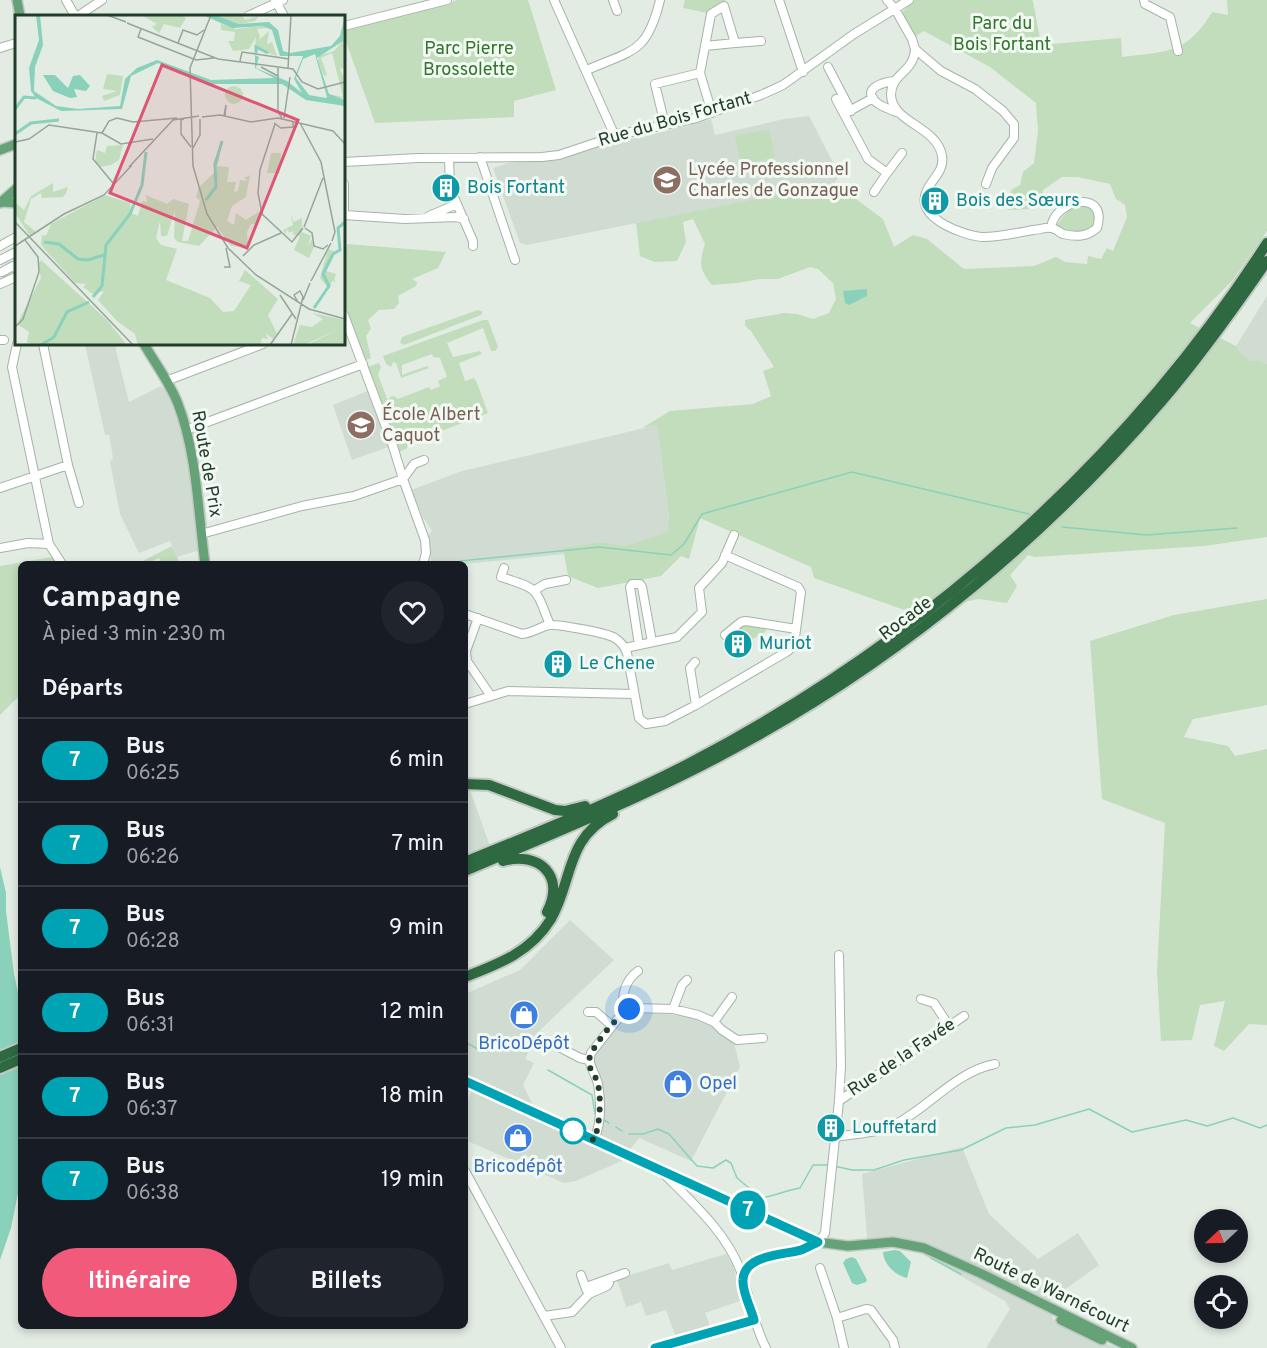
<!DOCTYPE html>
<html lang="fr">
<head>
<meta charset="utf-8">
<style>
  :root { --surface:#171b24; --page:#20242c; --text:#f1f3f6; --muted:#9ea1a6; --line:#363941; --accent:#f25a7c }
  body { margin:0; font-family:Overpass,sans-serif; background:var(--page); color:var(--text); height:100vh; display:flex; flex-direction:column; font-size:22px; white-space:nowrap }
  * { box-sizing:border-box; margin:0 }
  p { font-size:20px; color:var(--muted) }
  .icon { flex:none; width:33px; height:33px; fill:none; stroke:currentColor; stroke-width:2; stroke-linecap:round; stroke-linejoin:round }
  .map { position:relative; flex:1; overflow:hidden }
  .details { position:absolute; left:18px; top:561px; width:450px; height:768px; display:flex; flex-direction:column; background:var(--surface); border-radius:9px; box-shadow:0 3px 9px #0003 }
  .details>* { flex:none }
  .badge { padding:0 12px; border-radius:20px; font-size:21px; line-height:39px }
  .needle { width:39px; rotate:248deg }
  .fabs { position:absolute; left:1194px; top:1209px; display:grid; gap:12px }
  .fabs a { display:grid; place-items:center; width:54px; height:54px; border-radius:50%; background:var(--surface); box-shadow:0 3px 9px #0003; font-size:30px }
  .you { position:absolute; width:30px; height:30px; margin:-15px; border:4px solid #fff; border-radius:50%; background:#1a73e8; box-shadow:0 0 0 9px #1a73e833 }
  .map>.badge { position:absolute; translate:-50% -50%; box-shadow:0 0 0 3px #fff }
  h2 { padding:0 24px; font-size:22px; line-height:54px }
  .round { display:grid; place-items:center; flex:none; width:63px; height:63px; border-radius:32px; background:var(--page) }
  .headline { display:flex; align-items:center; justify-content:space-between; height:102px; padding:0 24px }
  h1 { font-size:28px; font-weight:700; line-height:45px }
  .action { display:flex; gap:12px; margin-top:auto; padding:12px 24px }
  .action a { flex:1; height:69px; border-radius:36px; background:var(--accent); color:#fff; font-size:24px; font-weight:700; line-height:69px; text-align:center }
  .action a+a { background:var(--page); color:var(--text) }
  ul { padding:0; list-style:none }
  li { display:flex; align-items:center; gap:18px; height:84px; padding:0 24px; border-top:2px solid var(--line) }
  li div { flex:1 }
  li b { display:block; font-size:22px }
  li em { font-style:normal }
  li .badge { min-width:66px; font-weight:700; text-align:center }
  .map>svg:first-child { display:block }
  .built { fill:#d0dcd1 }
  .green { fill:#c1ddbb }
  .water { fill:#8ad1bb }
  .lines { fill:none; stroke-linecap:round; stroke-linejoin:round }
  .stream { stroke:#8ad1bb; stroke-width:1.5 }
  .minor-casing { stroke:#a5b4a7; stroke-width:10 }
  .major-casing { stroke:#c1c9c3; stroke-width:12 }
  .highway-casing { stroke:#c1c9c3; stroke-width:14 }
  .minor { stroke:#fff; stroke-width:8 }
  .major { stroke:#66a277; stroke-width:9 }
  .highway { stroke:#2e6941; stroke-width:10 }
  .line-casing { stroke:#fff; stroke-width:14 }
  .line { stroke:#00a3b4; stroke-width:9 }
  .walk { stroke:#223d29; stroke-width:6; stroke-dasharray:0 10.8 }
  .stop-dot { fill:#fff; stroke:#00a3b4; stroke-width:3 }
  .labels { text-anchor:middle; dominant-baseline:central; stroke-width:6; stroke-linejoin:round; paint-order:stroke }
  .park-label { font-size:18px; fill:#32742c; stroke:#f2f9f3 }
  .street-label { font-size:18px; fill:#223d29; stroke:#f2f9f3 }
  .education-label { font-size:18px; fill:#785e54; stroke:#f2f9f3; text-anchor:start }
  .culture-label { font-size:18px; fill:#0d838f; stroke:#f2f9f3; text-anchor:start }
  .shop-label { font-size:18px; fill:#366cbe; stroke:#f2f9f3 }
  .inset-river { fill:none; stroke:#8ad1bb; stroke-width:3 }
  .inset-road { fill:none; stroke:#95a699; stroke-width:1.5 }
  .view { fill:#dd5774; fill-opacity:0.15; stroke:#dd5774; stroke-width:3 }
  .inset-edge { fill:none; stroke:#223d29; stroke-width:3 }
</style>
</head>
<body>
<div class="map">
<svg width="1267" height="1348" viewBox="0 0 1267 1348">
  <rect width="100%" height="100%" fill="#e2ece3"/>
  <path class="built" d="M809 116 840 176 834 183 527 245 520 243 493 168 508 163 558 159 610 143 647 136 711 119 715 135 784 119Z
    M1267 296V364L1257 360 1251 361 1242 354 1236 346Z
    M85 344H116V350L129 402 161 386 166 391 179 421 185 444 200 550 177 557 170 541 139 553 120 514 110 462 113 458 109 435H105Z
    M370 390 391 446 352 460 333 405Z
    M657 425 669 517V532L625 546 601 542 564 548V554L465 564H431L429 535 432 531 423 517 411 490 462 471Z
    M465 783 471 793 490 846 465 856Z
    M570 920 614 960 537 1033 525 1059 534 1063 523 1085 535 1109 598 1136 602 1126 604 1091 600 1077 592 1065 594 1053 625 1015 635 1012 690 1016 710 1023 734 1043 740 1067 691 1161 639 1138 628 1152 626 1159 576 1181 564 1183 465 1140V1109L473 1088 465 1084V994L520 970Z
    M962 1147 989 1214 1038 1259 1078 1233 1099 1265 1049 1301 1053 1319 1082 1335 1118 1348H986L1010 1309 1005 1301 915 1250 902 1247 870 1250 867 1237 862 1174Z
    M726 1254 733 1266 743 1300 705 1313 711 1328 676 1338 666 1310 646 1316 641 1302 626 1307 617 1279 669 1263 672 1270Z"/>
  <path class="green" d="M458 0H528L556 90 514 101V117L375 123 344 36V31Z
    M685 0H726L708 13 683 8Z
    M913 0H1031L1033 1 1041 45 1121 38 1122 57C1167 51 1186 55 1212 12L1228 15 1227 0H1267V231L1232 281 1190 323 1236 346 1242 354 1251 361 1257 360 1267 364V537L1204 546 1035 557 1028 555 1010 575 1017 586 1007 603 979 599 910 612 814 578 811 567 700 518 689 559 681 556 661 576 598 588 568 576 563 548 601 542 625 546 668 532 669 517 657 425 642 428 670 411 753 404 771 396 763 371 774 367 751 331 745 326V320L784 313 797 314 813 319 829 313 836 299 833 283 818 269 810 267 778 279H760L737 283 712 285C699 269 699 263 705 244L693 219 683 222 686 242 677 261 655 262 640 256 636 223 834 183 883 219 894 247 913 235 927 239 964 269 1034 266 1056 257 1065 262 1087 264 1088 256 1101 259 1107 248 1113 251 1127 217 1125 205 1116 199 1110 184 1078 177H1062L1043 190 1042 197 1030 209 1008 210 1011 190 1020 185 1023 172 1034 163 1038 131 1036 103 990 67 924 31 914 37 901 14Z
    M769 129 775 157 741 165 735 136Z
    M1080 205 1091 207C1106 236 1074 235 1055 227L1070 208Z
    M347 244 446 252 438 268 412 279 417 282 416 286 398 296 399 303 394 309 379 310 368 320 371 329 366 336 371 358 366 360 344 302V274Z
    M478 310 483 312 481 315 404 345 400 343 402 337Z
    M483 320H488L498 347 495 351H491L483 328 447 343 453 357 480 351 482 354 459 363 465 381 474 378 477 383 488 413 408 444 407 448 399 452 397 440 398 439 392 431 368 365 371 366 379 363 381 367 378 375 388 401 390 397 394 396 398 399 429 387 431 390 440 386 438 381 447 377 440 358 433 357 432 354 402 365V375L427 366 429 368 401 378 396 363 393 362 391 367 386 364 383 356Z
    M172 546 180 564H162L159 558 146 564H137Z
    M58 556 62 564H21V694L0 715V566Z
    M1267 599V705L1193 719 1184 737 1228 746 1235 756 1267 749V1025L1249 1024 1224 1051 1214 1046 1225 1001 1200 1005 1192 1040 1161 1041 1157 971 1165 823 1102 799 1090 641 1174 615Z
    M747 623 767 627 764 634 740 644 735 638V631L741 624Z"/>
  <path class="water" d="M867 289V296L849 305 845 303 843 291Z
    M0 867 6 893V911L14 974 21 1006V1178L11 1228 0 1260Z
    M895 1250 900 1251 911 1262 907 1278C895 1275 884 1265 883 1252Z
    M852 1257 856 1259 867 1280 866 1282 857 1285 852 1283 843 1263 846 1259Z"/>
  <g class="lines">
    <path class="stream" d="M1062 527 1147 535 1237 528
      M457 564 460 561 599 547 671 555 684 544 702 514 852 472 1029 514
      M465 1042 483 1052
      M548 1070 592 1095 595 1114
      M602 1119 609 1123
      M616 1127 622 1131
      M629 1134H643L658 1129 669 1134 697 1166 713 1168 726 1160 731 1163 737 1178 761 1198C775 1196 787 1190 800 1188L813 1165H829
      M834 1166 852 1170H874L904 1160 961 1150 1006 1128 1035 1125 1089 1109 1132 1132 1186 1120 1207 1126 1233 1118 1260 1128 1267 1125
      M931 1258 961 1274"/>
    <g class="minor-casing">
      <path id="minor" d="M66 0 75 16
        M275 0 284 16
        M554 0 614 134
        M613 0 617 11
        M779 0 803 72
        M887 0 895 9 912 39 915 49 941 71 975 89 1003 111 1014 124V138L992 168 986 184
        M1144 0 1145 4 1170 17 1178 51
        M78 16 102 0
        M248 16 283 0
        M344 26 447 0
        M735 43 761 41
        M705 46 735 43 724 6 711 14 700 73 712 113
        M0 48 16 43
        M915 49C914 73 891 73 891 95 892 123 937 126 942 156 945 173 928 181 925 196 920 220 965 236 983 237 999 237 1017 233 1033 230 1038 230 1046 227 1051 228 1055 228 1059 232 1063 234 1076 237 1087 237 1097 228 1109 188 1054 199 1051 228
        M828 67 851 111
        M587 70C632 50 647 54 660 0
        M894 81C886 82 863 87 874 100 878 106 890 109 896 112
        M873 98 844 114 868 159 887 173 902 153
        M836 99 844 114
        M665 125 655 84 700 73
        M480 157 515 260
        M449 158 450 188 473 241V246
        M344 162 418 158 542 157 559 155 601 141 614 134 627 133 696 118 761 95 783 85 854 34 909 0
        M344 184V212
        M874 192 887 173
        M344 215 405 219 456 217 464 219
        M429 216 457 204
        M0 246 16 237
        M0 260 16 252
        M2 272 13 266 16 269
        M0 284 16 277
        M344 315 392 443 403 479 425 540 426 553 423 564
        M0 340H4
        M17 344 12 367 49 544 62 564
        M43 344 68 465 79 503
        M166 381 263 344
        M186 430 363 364
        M0 488 68 465
        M201 534 302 506 354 496 403 479 414 464 424 460
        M0 548 28 543 49 544
        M504 568 501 577C540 589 535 588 550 625
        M535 590 545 584 566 580
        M465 614 522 634C532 633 540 627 549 625 559 624 607 633 615 638 621 642 625 647 627 653L639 718 646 724 665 721 696 705 788 651 794 645 801 592 798 587 725 555
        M478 618 466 651 467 661 491 696
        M725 635 741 622 746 621 796 629
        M639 645 630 587 632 584H640L642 587 652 642
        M625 648 677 637 702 612 699 588 722 563 734 535
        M695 662 690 668 696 705
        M465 704 508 691 634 694
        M921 999 934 1003 949 1026
        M673 1009 682 985 687 980
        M624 1011C621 996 625 980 638 971
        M588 1012H596L611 1025
        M714 1022 732 997
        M561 1048 580 1058 589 1060
        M839 1101 964 1016
        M836 1137C856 1133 877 1134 896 1124 929 1107 957 1071 995 1064
        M594 1140C601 1124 601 1102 598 1084 595 1071 587 1066 591 1053L624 1011 634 1008 673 1009 698 1015 714 1022 722 1030 737 1040 763 1038
        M465 1171 561 1348
        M663 1173C692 1202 727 1233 741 1272 750 1297 753 1324 766 1348
        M820 1268 837 1318 844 1348
        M581 1275 586 1289
        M743 1280C754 1241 808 1264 825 1233L839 1101 841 1066 839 955
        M589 1294 586 1289 589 1286 625 1273
        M544 1316 572 1312 589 1294 607 1286 609 1283 608 1280
        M837 1318 866 1309 871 1310 893 1340 895 1348
        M655 1348 754 1320"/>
    </g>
    <g class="major-casing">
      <path id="major" d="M17 0 20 16
        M0 150 16 144
        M1 202 16 203
        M0 203 16 189
        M144 344C155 363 170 383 178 404 197 454 198 512 205 564
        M465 1081 818 1242 848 1246 893 1242 924 1248 982 1274 1132 1348
        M1061 1320 1102 1340"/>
    </g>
    <g class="highway-casing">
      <path id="highway" d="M465 784 489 785 555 810 565 811 585 806
        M503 861C539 851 566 876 547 912
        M465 862C540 831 616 801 688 764 920 643 1125 464 1267 243
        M465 871C563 829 662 790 755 737 909 651 1047 535 1162 401 1200 357 1234 309 1267 261
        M465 977C499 964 531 952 551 919 573 881 565 838 613 814
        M0 1057 21 1048
        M0 1068 21 1059"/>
    </g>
    <use href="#minor" class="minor"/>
    <use href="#major" class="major"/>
    <use href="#highway" class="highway"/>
  </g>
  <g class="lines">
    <g class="line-casing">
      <path id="line" d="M465 1081 818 1242C813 1244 807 1248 801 1250 785 1255 744 1254 743 1280 742 1292 751 1308 754 1320L655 1348"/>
    </g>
    <use href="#line" class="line"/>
    <path class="walk" d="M573 1131 594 1140C600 1125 602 1096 597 1081 595 1075 590 1070 589 1064 586 1052 619 1014 629 1009"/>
  </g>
  <defs>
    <g id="school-disc" transform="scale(1.5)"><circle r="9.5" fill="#8d6e63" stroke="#f2f9f3"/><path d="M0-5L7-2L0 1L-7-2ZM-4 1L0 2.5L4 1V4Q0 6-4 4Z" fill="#fff"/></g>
    <g id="building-disc" transform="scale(1.5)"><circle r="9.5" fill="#0f9aa8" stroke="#f2f9f3"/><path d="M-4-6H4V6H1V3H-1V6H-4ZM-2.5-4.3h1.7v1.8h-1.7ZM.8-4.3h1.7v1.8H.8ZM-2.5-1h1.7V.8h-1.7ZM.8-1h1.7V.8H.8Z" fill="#fff"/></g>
    <g id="shop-disc" transform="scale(1.5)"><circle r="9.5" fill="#3f7fe0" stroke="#f2f9f3"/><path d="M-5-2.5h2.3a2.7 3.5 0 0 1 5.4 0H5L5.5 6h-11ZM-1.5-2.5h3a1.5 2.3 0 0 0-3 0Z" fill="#fff"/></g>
  </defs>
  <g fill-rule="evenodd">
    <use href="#school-disc" x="667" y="180"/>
    <use href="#building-disc" x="446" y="188"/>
    <use href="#building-disc" x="935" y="201"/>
    <use href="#school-disc" x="361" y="425"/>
    <use href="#building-disc" x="738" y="644"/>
    <use href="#building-disc" x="558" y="664"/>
    <use href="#shop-disc" x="524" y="1015"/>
    <use href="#shop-disc" x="678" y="1084"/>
    <use href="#building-disc" x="831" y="1128"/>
    <use href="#shop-disc" x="518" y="1138"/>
  </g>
  <circle class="stop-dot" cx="573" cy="1131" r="12"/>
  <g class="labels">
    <g class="park-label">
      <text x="1002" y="24">Parc du<tspan x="1002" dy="21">Bois Fortant</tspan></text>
      <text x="469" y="49">Parc Pierre<tspan x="469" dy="21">Brossolette</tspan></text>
    </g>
    <g class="street-label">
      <text transform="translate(675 120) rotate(-16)">Rue du Bois Fortant</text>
      <text transform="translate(206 464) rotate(80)">Route de Prix</text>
      <text transform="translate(906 619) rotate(-37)">Rocade</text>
      <text transform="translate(902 1058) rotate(-34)">Rue de la Favée</text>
      <text transform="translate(1051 1291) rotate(26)">Route de Warnécourt</text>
    </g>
    <g class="education-label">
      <text x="688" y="170">Lycée Professionnel<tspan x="688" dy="21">Charles de Gonzague</tspan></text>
      <text x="382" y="415">École Albert<tspan x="382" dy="21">Caquot</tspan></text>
    </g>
    <g class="culture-label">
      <text x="467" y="188">Bois Fortant</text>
      <text x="956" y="201">Bois des Sœurs</text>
      <text x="759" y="644">Muriot</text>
      <text x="579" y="664">Le Chene</text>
      <text x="852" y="1128">Louffetard</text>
    </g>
    <g class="shop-label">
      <text x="524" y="1044">BricoDépôt</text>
      <text x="699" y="1084" text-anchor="start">Opel</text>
      <text x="518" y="1167">Bricodépôt</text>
    </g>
  </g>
  <g transform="translate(15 15)">
    <rect width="330" height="330" fill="#e2ece3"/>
    <path d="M126 0H167L171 3 165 13 149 9 144 18 137 12 142 9ZM200 0H227L230 5 244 1 240 6 225 9ZM206 9 221 14 248 11 253 13 242 14 245 21 244 25 254 16 252 29 257 27 262 41 240 34 241 22 234 34 218 36 213 26H219L220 17 206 15ZM330 23V53L325 54 330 65V84L317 81 314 79 328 82 317 38 306 43 312 60 309 61 303 47 304 41 319 36ZM92 59 108 61 105 80 89 86 87 81 102 76 88 74ZM210 80a9 9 0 1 1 18 0a9 9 0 1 1-18 0ZM108 130 104 145 96 150 85 152 80 147 82 135 90 138 92 131ZM256 138H266L265 158H252ZM202 139 205 140 202 151 214 152 212 167H221L219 177 223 176 225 165 233 166 229 163 235 160 231 182 217 191 212 206 219 210 221 198 231 205 245 196 241 209H236L232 217 233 233 216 231 202 212 184 231 163 227 159 223 160 195 152 221H146L145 206 141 223 146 230 162 234 151 265 195 283 208 297 219 296 236 270 224 266 230 255 263 284 253 300 262 319 258 324 251 318 253 324 247 323 245 330H123L120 319 102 306 83 285 89 276 78 279 68 272 71 269 60 268 26 230 27 220 31 221 36 209 90 180 115 188 116 198 123 201 127 186 132 187 131 180 152 189 158 184 174 189 167 226H173L185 186 181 182 184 172 202 155 198 148ZM38 168V177L53 172 51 178 48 182 27 183 26 178 16 184 9 207 21 217 15 221 0 198V187L9 195 16 181ZM276 200 279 207 287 203V217L296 221 293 231 297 224 299 232 294 243 279 235 285 221 278 220V216L274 218 272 214 271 219 268 215 278 210ZM313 234 321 237 311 256 321 259 319 265 322 267 317 266 314 274 305 263ZM26 245 92 305 112 330H17L12 327 14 317 2 309 26 263 23 248ZM297 298 330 305V330H292L326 313 289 330H278L285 310 297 312 308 304Z" fill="#c1ddbb"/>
    <path d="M21 0H25L28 30 20 52 19 76 41 91 63 94 105 91 110 64 122 53 142 45 196 65 259 63 240 53V40L244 42 241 53 272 66 287 78 279 64 288 41H265L257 15 248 11 217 13 188 0H200L224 9 254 7 263 15 268 36 275 38 316 31 325 21 330 0 328 26 302 43 314 79 330 85V91L291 85 267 69H193L143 48 116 61 107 94 46 96 21 83 16 76 14 53 24 25ZM300 39 312 82 311 83 294 80 281 63 288 44ZM28 60H40L53 73 58 61 65 60 75 71 71 76 59 74 62 82 55 83 38 76Z" fill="#8ad1bb" fill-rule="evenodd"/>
    <path class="inset-river" d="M241 38V32L253 38M0 94 9 82 21 83M0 119 16 108 44 105M191 185 201 172 200 150 207 126M29 227 44 229 63 244 73 245 89 240M78 282 87 271 91 230 115 199 127 170 131 137M299 293 314 271 308 259 318 239 325 235 323 213 330 207M26 330 39 322 52 297 74 287"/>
    <path class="inset-road" d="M92 0 111 7M196 0 175 53 178 151 192 199 213 233 241 260 294 294 330 304M112 8 203 44 278 54 287 67 303 74 330 67M126 14 123 22 181 45 199 43M163 28 168 15 182 20 189 15M225 46 227 37 274 44M246 52 263 61M263 53V97L267 103M273 54 276 0M209 101 211 90 210 101M187 102 205 100 236 107 263 103 318 116 330 129M269 103 275 62M169 104 166 105V119L176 132M259 108 266 113 278 112V106M285 108 306 147 320 217 317 226M260 109 245 155 243 178 247 199 277 227 288 213M82 118 78 144 98 168M87 118 94 106 102 103 118 107 162 103M0 127 14 124 34 110 87 118 106 129 138 124M178 133 185 120V104M114 152 158 105 184 101M0 207 118 330M289 212 308 163M290 213 297 218 299 231 308 234 313 230M0 231 49 199 89 180 117 150M228 241 239 230 266 218M209 252H215L211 233M296 266 316 228M265 280 281 304M288 285 295 268M0 312 8 304 24 257 23 242 10 225M255 330 277 299M276 330 288 282 285 276 279 280 283 287"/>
    <path class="view" d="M147 50 283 105 232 233 95 178Z"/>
    <rect width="330" height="330" class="inset-edge"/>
  </g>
</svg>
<div class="fabs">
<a><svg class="needle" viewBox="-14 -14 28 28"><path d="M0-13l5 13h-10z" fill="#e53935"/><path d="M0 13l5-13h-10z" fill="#9ea1a6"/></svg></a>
<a><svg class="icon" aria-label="locate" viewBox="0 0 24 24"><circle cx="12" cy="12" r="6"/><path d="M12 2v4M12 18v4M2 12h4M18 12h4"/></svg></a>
</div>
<div class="you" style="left:629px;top:1009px"></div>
<b class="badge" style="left:748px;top:1210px;background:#00a3b4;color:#fff">7</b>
<section class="details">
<div class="headline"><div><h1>Campagne</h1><p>À pied · 3 min · 230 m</p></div><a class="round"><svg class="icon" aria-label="heart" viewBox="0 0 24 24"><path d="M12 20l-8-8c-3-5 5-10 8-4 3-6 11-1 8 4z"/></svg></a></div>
<h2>Départs</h2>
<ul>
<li><span class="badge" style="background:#00a3b4;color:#fff">7</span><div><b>Bus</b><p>06:25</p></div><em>6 min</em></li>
<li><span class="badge" style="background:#00a3b4;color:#fff">7</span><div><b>Bus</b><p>06:26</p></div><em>7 min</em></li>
<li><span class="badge" style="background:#00a3b4;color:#fff">7</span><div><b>Bus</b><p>06:28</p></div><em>9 min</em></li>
<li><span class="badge" style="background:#00a3b4;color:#fff">7</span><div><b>Bus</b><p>06:31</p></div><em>12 min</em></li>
<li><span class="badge" style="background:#00a3b4;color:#fff">7</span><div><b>Bus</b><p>06:37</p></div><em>18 min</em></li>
<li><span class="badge" style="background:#00a3b4;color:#fff">7</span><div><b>Bus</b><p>06:38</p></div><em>19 min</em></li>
</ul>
<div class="action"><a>Itinéraire</a><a>Billets</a></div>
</section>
</div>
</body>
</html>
